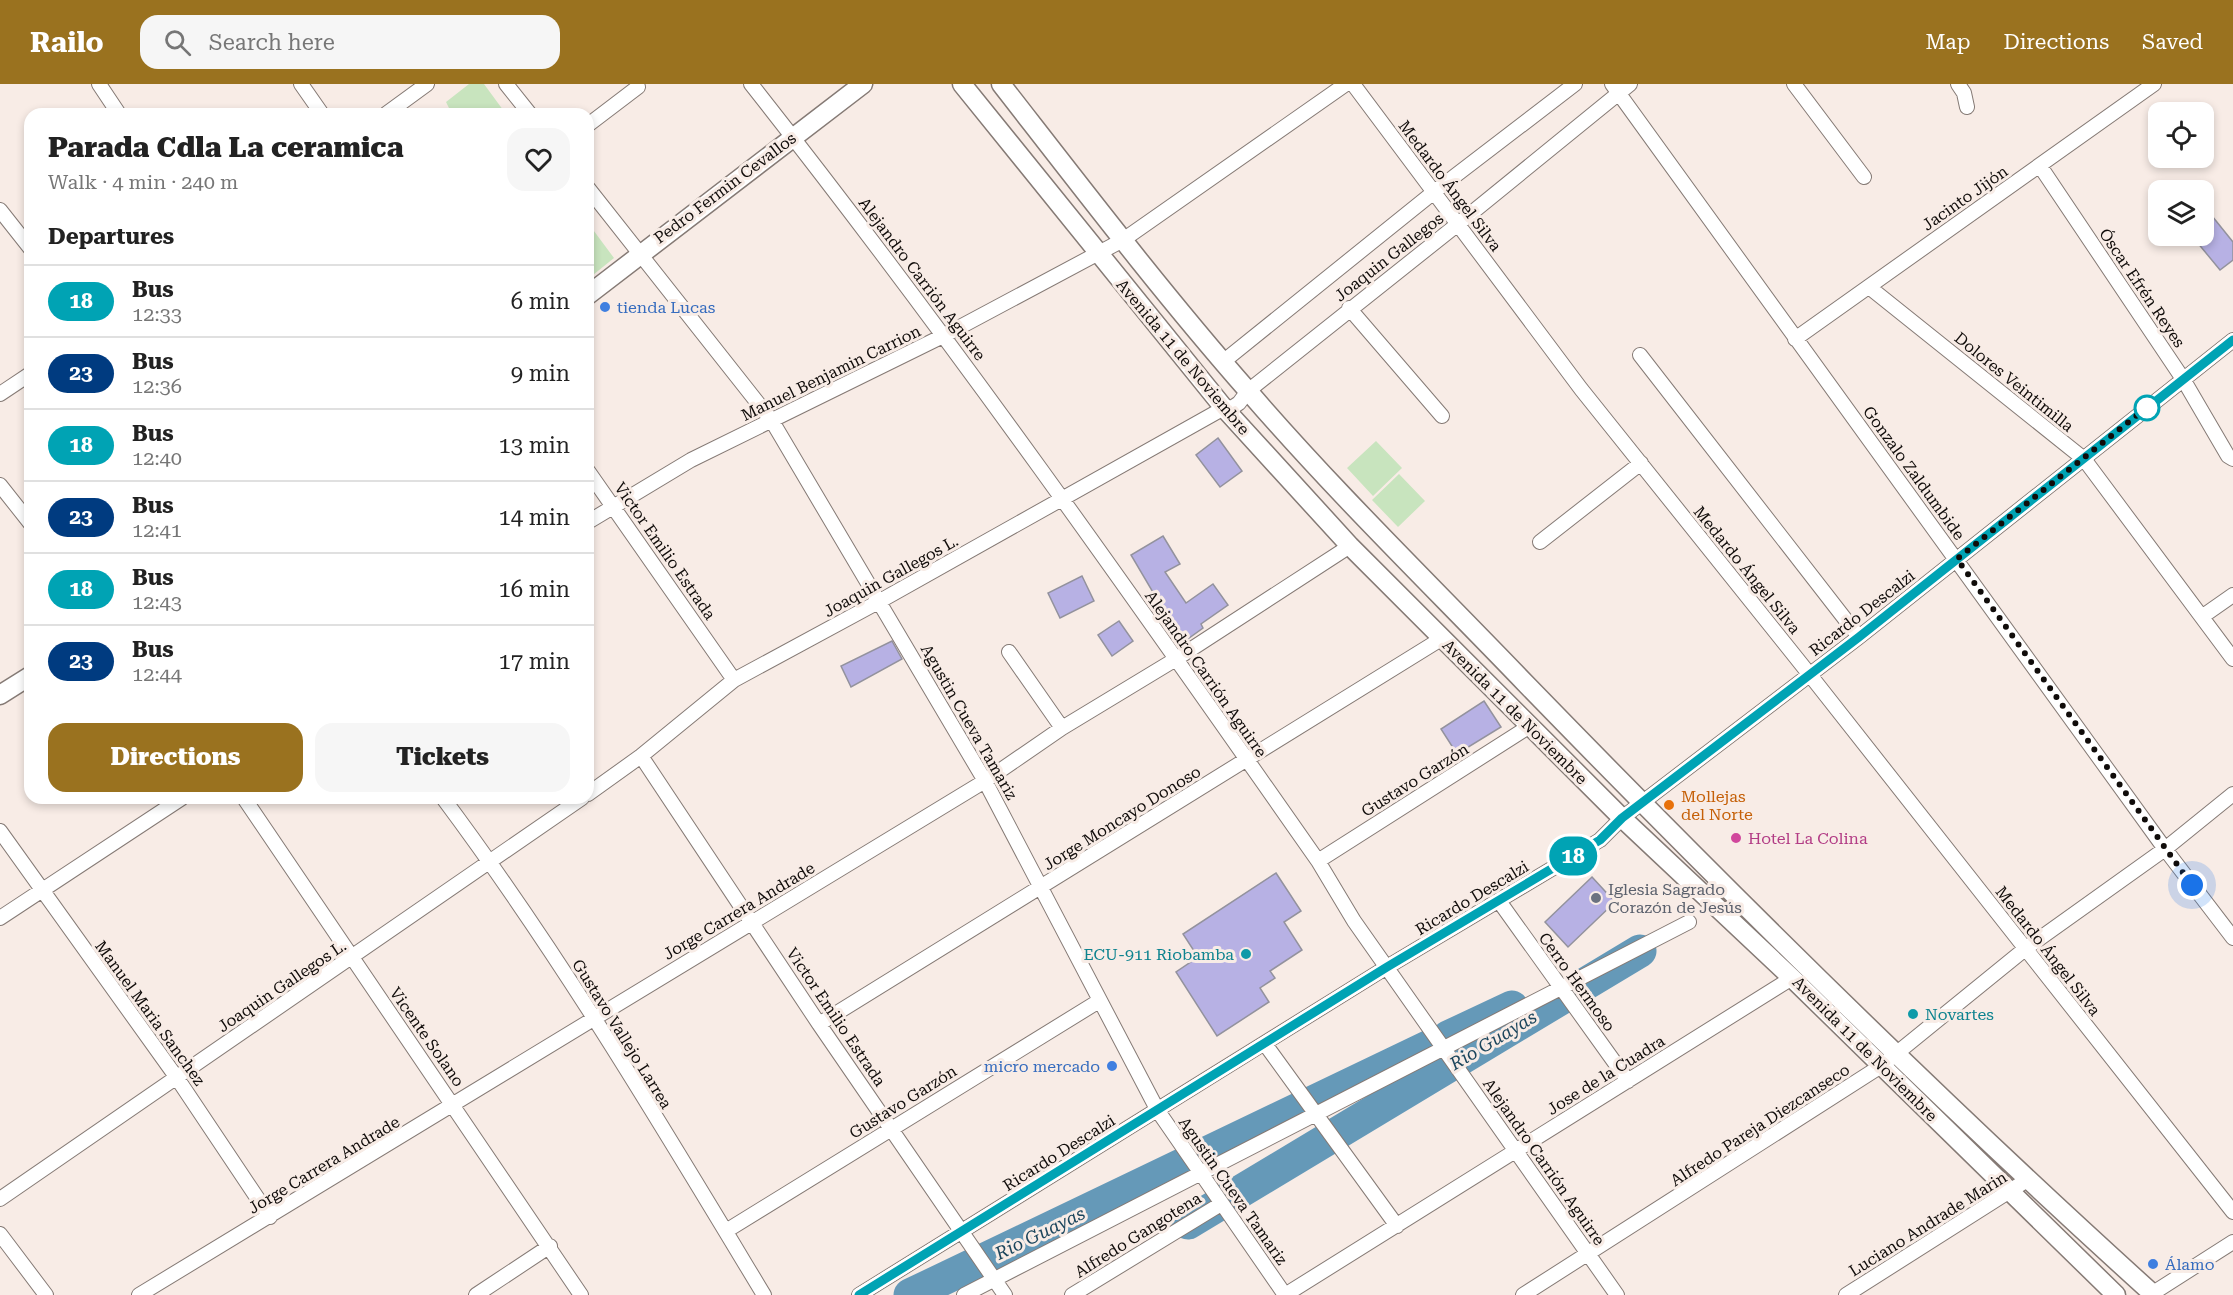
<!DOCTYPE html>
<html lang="en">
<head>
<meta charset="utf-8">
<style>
  :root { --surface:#fff; --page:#f6f6f6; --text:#222; --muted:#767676; --line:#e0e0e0; --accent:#9a721f }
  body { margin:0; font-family:"Roboto Serif",serif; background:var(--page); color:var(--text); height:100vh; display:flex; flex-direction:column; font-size:22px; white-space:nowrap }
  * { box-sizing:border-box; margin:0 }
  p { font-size:20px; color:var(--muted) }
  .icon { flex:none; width:33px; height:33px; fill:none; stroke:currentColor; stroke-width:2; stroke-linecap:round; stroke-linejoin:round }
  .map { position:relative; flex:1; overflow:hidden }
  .details { position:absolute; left:24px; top:24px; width:570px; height:696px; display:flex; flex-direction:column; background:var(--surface); border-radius:18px; box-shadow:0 3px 9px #0003 }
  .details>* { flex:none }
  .badge { padding:0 12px; border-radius:20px; font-size:21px; line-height:39px }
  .tools { position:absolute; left:2148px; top:18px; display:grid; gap:12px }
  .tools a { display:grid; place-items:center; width:66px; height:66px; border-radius:12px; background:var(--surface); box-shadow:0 3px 9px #0003; font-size:30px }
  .you { position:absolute; width:30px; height:30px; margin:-15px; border:4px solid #fff; border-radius:50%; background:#1a73e8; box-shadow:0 0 0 9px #1a73e833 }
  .map>.badge { position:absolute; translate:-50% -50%; box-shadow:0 0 0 3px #fff }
  h2 { padding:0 24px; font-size:22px; line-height:54px }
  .round { display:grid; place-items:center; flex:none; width:63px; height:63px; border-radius:18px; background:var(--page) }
  .head { display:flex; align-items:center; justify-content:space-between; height:102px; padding:0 24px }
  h1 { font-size:28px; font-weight:800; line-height:45px }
  .action { display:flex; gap:12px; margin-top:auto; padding:12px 24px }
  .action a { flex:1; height:69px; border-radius:18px; background:var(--accent); color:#fff; font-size:24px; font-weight:800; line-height:69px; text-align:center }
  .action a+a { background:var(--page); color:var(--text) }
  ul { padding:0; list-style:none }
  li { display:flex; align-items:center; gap:18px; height:72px; padding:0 24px; border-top:2px solid var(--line) }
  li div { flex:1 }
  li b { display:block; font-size:22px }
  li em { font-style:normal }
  li .badge { min-width:66px; font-weight:700; text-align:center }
  header { display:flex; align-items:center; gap:36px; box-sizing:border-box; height:84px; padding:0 30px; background:var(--accent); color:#fff }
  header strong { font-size:28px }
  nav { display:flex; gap:33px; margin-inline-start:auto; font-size:21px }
  .search { width:420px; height:54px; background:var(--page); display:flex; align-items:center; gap:15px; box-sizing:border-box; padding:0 21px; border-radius:18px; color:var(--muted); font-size:22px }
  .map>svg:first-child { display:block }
  .green { fill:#c8e4be }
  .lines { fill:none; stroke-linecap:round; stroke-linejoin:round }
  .river { stroke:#6599b8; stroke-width:33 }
  .building { fill:#b7b1e4; stroke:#93929d; stroke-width:1.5 }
  .minor-casing { stroke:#857a75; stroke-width:16 }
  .tertiary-casing { stroke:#857a75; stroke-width:21 }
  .minor { stroke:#fff; stroke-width:14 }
  .tertiary { stroke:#fff; stroke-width:18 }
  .line-casing { stroke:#fff; stroke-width:14 }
  .line { stroke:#00a3b4; stroke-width:9 }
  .walk { stroke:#100c0a; stroke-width:6; stroke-dasharray:0 10.8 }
  .shop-dot { fill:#3f7fe0; stroke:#f8ece6; stroke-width:2 }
  .stop-dot { fill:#fff; stroke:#00a3b4; stroke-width:3 }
  .food-dot { fill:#e8710a; stroke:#f8ece6; stroke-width:2 }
  .hotel-dot { fill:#d1479c; stroke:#f8ece6; stroke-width:2 }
  .worship-dot { fill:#6b7280; stroke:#f8ece6; stroke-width:2 }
  .culture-dot { fill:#0f9aa8; stroke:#f8ece6; stroke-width:2 }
  .labels { text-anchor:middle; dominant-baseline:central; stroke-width:6; stroke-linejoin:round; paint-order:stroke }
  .street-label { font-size:16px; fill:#100c0a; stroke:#f8ece6 }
  .shop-label { font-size:16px; fill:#366cbe; stroke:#f8ece6; text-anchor:start }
  .food-label { font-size:16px; fill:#c56008; stroke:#f8ece6; text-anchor:start }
  .hotel-label { font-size:16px; fill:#b23c85; stroke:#f8ece6; text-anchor:start }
  .worship-label { font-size:16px; fill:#5b616d; stroke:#f8ece6; text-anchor:start }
  .culture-label { font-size:16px; fill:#0d838f; stroke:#f8ece6; text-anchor:end }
  .water-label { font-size:18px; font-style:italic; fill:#1b455c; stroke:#f8ece6 }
</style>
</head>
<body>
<header>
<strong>Railo</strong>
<div class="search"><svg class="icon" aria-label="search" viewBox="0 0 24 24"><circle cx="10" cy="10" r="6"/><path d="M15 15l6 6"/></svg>Search here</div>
<nav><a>Map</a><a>Directions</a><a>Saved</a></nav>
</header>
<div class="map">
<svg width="2233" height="1211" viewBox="0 0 2233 1211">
  <rect width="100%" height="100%" fill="#f8ece6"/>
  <path class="green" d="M469 0H484L506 30H452L446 18Z
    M588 139 614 174 588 195Z
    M1376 357 1402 384 1373 412 1347 384Z
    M1399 390 1425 417 1398 443 1372 416Z"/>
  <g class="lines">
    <path class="river" d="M1448 953 1512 923
      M1188 1139 1640 867
      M910 1211 1430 962"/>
  </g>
  <path class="building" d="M2204 122 2233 158V176L2220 186 2192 152H2204Z
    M1218 354 1242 387 1220 403 1196 371Z
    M1163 452 1180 480 1165 488 1186 519 1213 500 1228 521 1201 540 1203 544 1178 562 1149 521 1157 515 1131 471Z
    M1082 492 1094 517 1060 534 1048 509Z
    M1119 537 1133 557 1112 572 1098 551Z
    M892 557 902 575 851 603 841 582Z
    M1484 617 1501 643 1457 670 1441 645Z
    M1276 789 1301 827 1284 838 1302 866 1270 887 1275 894 1260 904 1269 918 1217 952 1176 888 1198 873 1183 850Z
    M1592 793 1615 818 1568 863 1545 838Z"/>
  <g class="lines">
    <g class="minor-casing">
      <path id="minor" d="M99 0 119 30
        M301 0 322 30
        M506 0 530 30
        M751 0C950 252 1134 514 1318 777L1354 837 1617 1211
        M1353 0 1581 305 1810 591 2233 1128
        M1612 0 2165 765 2233 854
        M1794 0 1864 93
        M1958 0 1964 9 1967 23
        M386 30 427 0
        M588 41 638 3
        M2040 82 2183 295 2228 372 2233 375
        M588 104 772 337 985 697 1158 1027 1285 1211
        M0 126 30 164
        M1869 203 2084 375 2233 575
        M1349 224 1442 332
        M1795 255 2154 0
        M1640 271 1859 553
        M1224 277 1434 108 1575 0
        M0 310 30 290
        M588 387 734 596
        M0 401 30 439
        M588 438 691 376 945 251 1123 156 1346 0
        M1540 458 1641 379
        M2203 532 2233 511
        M1009 568 1062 644
        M641 672 819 940 1005 1211
        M588 710 641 672 734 596 880 517 1224 324 1233 323 1239 319 1248 307 1458 140 1630 0
        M244 714 581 1211
        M443 714C561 872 662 1042 764 1211
        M0 747 177 994 270 1133
        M1318 777 1530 642
        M1499 817 1628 997
        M0 834 182 714
        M819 940 1441 555
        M1265 960 1397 1142
        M0 1115 582 714
        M726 1147 1099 917
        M0 1150 46 1211
        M139 1211 985 697 1062 644 1176 575 1350 462
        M476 1211 550 1162
        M859 1211 1387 883 1600 756 1622 734 1859 553 2233 256
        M964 1211 1689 838
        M1072 1211 1221 1120
        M1285 1211 1792 894
        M1523 1211 1881 982 2025 865 2165 765 2233 710
        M1846 1211 2027 1096
        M2150 1211 2233 1158"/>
    </g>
    <g class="tertiary-casing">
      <path id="tertiary" d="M962 0 1224 324 1350 462 1622 734 1792 894 2116 1211
        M1001 0C1082 104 1162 209 1249 308 1337 410 1434 504 1527 601 1730 810 1938 1016 2154 1211
        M588 211 863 0
        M0 611 30 592"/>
    </g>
    <use href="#minor" class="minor"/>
    <use href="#tertiary" class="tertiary"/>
  </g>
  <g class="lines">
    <g class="line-casing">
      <path id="line" d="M859 1211 1387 883 1600 756 1622 734 1859 553 2233 256"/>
    </g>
    <use href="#line" class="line"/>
    <path class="walk" d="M2147 324 2150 321 1957 475 2192 801"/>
  </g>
  <g class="shop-dot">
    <circle cx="605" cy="223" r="6"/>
    <circle cx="1112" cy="982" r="6"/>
    <circle cx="2153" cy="1180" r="6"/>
  </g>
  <circle class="stop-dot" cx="2147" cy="324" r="12"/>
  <circle class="food-dot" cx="1669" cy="721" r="6"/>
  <circle class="hotel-dot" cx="1736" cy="754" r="6"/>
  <circle class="worship-dot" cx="1596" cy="814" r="6"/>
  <g class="culture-dot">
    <circle cx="1246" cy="870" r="6"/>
    <circle cx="1913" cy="930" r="6"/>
  </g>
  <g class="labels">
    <g class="street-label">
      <text transform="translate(1450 102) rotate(53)">Medardo Ángel Silva</text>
      <text transform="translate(725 104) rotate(-37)">Pedro Fermin Cevallos</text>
      <text transform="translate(1965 114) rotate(-35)">Jacinto Jijón</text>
      <text transform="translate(1389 173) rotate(-38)">Joaquin Gallegos</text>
      <text transform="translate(922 195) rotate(53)">Alejandro Carrión Aguirre</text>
      <text transform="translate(2142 204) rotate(56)">Óscar Efrén Reyes</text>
      <text transform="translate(1183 273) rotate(50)">Avenida 11 de Noviembre</text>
      <text transform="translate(831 289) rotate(-26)">Manuel Benjamin Carrion</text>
      <text transform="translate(2014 298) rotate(39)">Dolores Veintimilla</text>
      <text transform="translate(1914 389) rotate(54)">Gonzalo Zaldumbide</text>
      <text transform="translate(665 467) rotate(55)">Victor Emilio Estrada</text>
      <text transform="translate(1747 486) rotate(51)">Medardo Ángel Silva</text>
      <text transform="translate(891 492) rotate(-29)">Joaquin Gallegos L.</text>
      <text transform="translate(1862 529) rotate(-38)">Ricardo Descalzi</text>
      <text transform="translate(1206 590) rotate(55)">Alejandro Carrión Aguirre</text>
      <text transform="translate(1515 628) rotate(45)">Avenida 11 de Noviembre</text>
      <text transform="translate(969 638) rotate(60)">Agustin Cueva Tamariz</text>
      <text transform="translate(1415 696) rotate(-32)">Gustavo Garzón</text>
      <text transform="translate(1122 734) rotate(-32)">Jorge Moncayo Donoso</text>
      <text transform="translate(1472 814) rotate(-31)">Ricardo Descalzi</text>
      <text transform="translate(739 827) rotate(-31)">Jorge Carrera Andrade</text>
      <text transform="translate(2048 867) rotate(52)">Medardo Ángel Silva</text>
      <text transform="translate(1577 898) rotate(54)">Cerro Hermoso</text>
      <text transform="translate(282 902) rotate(-34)">Joaquin Gallegos L.</text>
      <text transform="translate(150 929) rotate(54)">Manuel Maria Sanchez</text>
      <text transform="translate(836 933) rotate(56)">Victor Emilio Estrada</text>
      <text transform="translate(622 950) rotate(58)">Gustavo Vallejo Larrea</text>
      <text transform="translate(427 953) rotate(55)">Vicente Solano</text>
      <text transform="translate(1865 965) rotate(45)">Avenida 11 de Noviembre</text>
      <text transform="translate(1606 991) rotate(-32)">Jose de la Cuadra</text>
      <text transform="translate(903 1018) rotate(-32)">Gustavo Garzón</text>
      <text transform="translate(1760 1041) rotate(-33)">Alfredo Pareja Diezcanseco</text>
      <text transform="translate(1059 1069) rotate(-32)">Ricardo Descalzi</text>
      <text transform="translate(1544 1078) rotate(55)">Alejandro Carrión Aguirre</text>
      <text transform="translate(324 1081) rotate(-31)">Jorge Carrera Andrade</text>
      <text transform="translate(1233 1107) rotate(55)">Agustin Cueva Tamariz</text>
      <text transform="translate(1928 1140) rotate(-32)">Luciano Andrade Marin</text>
      <text transform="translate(1138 1151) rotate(-32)">Alfredo Gangotena</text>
    </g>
    <g class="shop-label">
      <text x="617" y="223">tienda Lucas</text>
      <text x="1100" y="982" text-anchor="end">micro mercado</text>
      <text x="2165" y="1180">Álamo</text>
    </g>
    <g class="food-label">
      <text x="1681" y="712">Mollejas<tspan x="1681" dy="18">del Norte</tspan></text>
    </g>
    <g class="hotel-label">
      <text x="1748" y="754">Hotel La Colina</text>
    </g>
    <g class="worship-label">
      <text x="1608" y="805">Iglesia Sagrado<tspan x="1608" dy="18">Corazón de Jesús</tspan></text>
    </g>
    <g class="culture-label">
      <text x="1234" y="870">ECU-911 Riobamba</text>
      <text x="1925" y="930" text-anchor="start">Novartes</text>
    </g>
    <g class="water-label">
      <text transform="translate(1493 956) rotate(-31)">Rio Guayas</text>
      <text transform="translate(1040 1149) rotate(-26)">Rio Guayas</text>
    </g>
  </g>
</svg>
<div class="tools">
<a><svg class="icon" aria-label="locate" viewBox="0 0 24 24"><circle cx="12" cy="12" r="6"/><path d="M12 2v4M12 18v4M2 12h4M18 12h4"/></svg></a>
<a><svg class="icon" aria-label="layers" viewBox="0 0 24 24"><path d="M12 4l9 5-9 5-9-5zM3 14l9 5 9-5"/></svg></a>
</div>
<div class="you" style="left:2192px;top:801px"></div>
<b class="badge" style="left:1573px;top:772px;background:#00a3b4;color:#fff">18</b>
<section class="details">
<div class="head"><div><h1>Parada Cdla La ceramica</h1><p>Walk · 4 min · 240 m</p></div><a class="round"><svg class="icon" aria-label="heart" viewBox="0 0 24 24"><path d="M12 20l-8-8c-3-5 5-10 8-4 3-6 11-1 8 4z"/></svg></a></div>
<h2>Departures</h2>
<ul>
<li><span class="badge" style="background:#00a3b4;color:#fff">18</span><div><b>Bus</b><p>12:33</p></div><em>6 min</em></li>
<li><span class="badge" style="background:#003b80;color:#fff">23</span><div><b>Bus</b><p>12:36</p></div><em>9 min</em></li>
<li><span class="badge" style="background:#00a3b4;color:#fff">18</span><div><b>Bus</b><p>12:40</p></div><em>13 min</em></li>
<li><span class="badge" style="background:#003b80;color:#fff">23</span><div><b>Bus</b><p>12:41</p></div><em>14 min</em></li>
<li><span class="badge" style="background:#00a3b4;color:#fff">18</span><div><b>Bus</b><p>12:43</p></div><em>16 min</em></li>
<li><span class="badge" style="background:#003b80;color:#fff">23</span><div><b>Bus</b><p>12:44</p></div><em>17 min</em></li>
</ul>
<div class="action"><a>Directions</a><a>Tickets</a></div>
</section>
</div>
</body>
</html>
